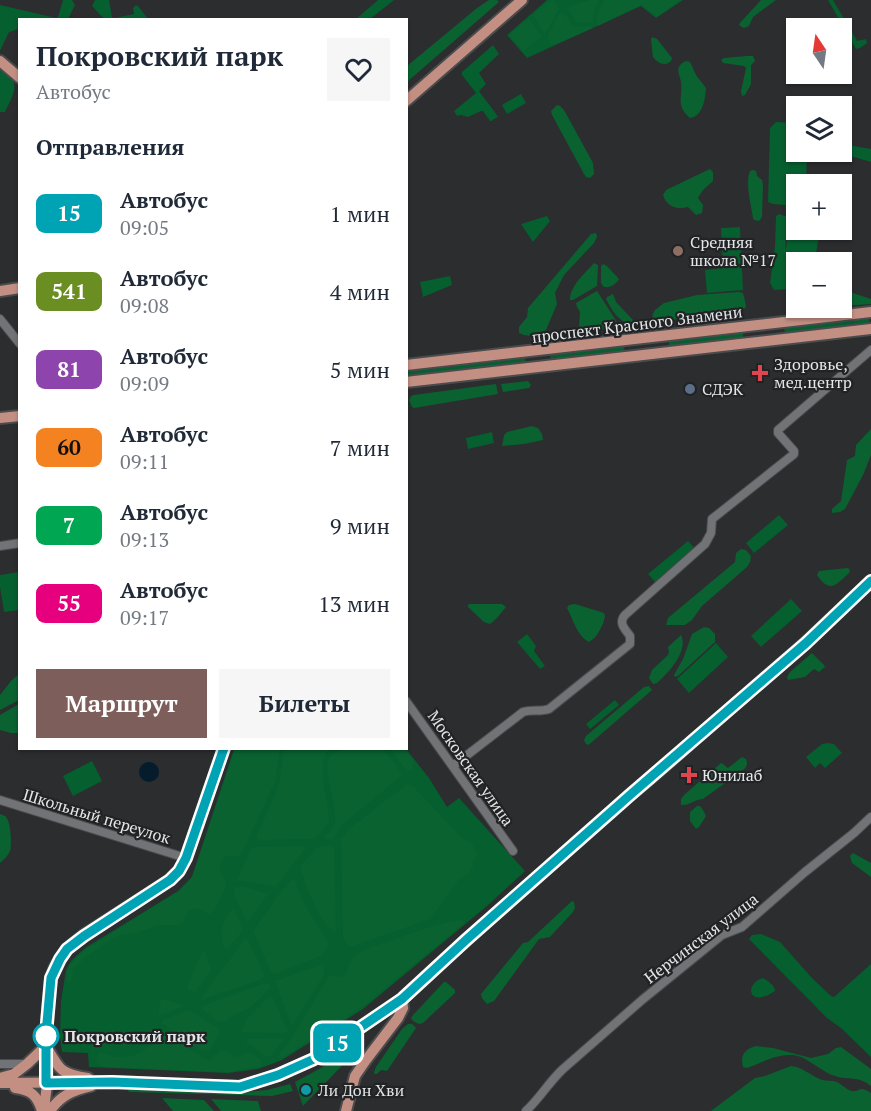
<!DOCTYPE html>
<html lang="ru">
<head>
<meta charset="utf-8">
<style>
  :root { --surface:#fff; --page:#f6f6f7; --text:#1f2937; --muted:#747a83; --accent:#7e5e5b }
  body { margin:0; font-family:"PT Serif",serif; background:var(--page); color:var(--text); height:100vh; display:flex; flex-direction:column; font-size:22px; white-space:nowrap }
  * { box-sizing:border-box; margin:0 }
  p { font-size:20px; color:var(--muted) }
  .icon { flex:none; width:33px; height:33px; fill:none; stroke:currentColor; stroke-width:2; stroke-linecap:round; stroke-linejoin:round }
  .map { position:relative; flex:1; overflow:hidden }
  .details { position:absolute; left:18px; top:18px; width:390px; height:732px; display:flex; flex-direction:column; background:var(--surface); border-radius:0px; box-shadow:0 2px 4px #0004 }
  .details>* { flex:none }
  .badge { padding:0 12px; border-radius:9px; font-size:21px; line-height:39px }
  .needle { width:39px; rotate:347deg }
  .buttons { position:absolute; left:786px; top:18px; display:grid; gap:12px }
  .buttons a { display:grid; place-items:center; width:66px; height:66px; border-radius:0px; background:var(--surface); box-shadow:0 2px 4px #0004; font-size:30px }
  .map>.badge { position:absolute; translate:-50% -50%; box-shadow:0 0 0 3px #fff }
  h2 { padding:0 18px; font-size:22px; line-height:54px }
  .round { display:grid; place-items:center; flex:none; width:63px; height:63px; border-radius:0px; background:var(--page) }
  .overview { display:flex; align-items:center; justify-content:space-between; height:102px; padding:0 18px }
  h1 { font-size:28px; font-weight:600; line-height:45px }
  .primary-button { display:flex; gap:12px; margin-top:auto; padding:12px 18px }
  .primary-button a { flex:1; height:69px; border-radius:0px; background:var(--accent); color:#fff; font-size:24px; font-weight:600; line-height:69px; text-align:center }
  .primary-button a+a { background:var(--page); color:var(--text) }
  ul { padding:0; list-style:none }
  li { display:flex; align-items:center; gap:18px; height:78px; padding:0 18px }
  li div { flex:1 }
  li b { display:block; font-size:22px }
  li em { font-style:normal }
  li .badge { min-width:66px; font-weight:700; text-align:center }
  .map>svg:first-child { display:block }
  .green { fill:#065f2e }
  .forest { fill:#0a6231 }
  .water { fill:#051c2d }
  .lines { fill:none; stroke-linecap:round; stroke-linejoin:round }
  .minor-casing { stroke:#4a4b4d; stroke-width:10 }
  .major-casing { stroke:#4a4b4d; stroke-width:14 }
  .minor { stroke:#717376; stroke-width:8 }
  .major { stroke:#c48f83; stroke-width:10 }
  .line-casing { stroke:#fff; stroke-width:14 }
  .line { stroke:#00a3b4; stroke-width:9 }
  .education-dot { fill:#8d6e63; stroke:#212325; stroke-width:2 }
  .health-dot { fill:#e0444e; stroke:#212325; stroke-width:2 }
  .service-dot { fill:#5c6f8a; stroke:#212325; stroke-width:2 }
  .stop-dot { fill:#fff; stroke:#00a3b4; stroke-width:3 }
  .culture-dot { fill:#0f9aa8; stroke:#212325; stroke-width:2 }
  .labels { text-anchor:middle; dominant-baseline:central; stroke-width:4.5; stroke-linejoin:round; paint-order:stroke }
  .poi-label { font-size:16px; fill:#e4e6e7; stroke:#212325; text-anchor:start }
  .street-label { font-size:16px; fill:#e4e6e7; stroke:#212325 }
  .stop-label { font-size:16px; font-weight:bold; fill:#e4e6e7; stroke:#212325; text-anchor:start }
</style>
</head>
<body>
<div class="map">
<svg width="871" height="1111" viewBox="0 0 871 1111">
  <rect width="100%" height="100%" fill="#2b2d2f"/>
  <path class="green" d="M63 0H72L75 5 68 19 20 20 19 29 9 32 0 51V5L56 18 58 17Z
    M95 0H109L112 17 114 18 134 14 133 8 136 5 138 6 148 19H104L92 6Z
    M378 0H394L370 19H356Z
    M547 0H683L656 18 641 6 527 58 507 35Z
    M828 0H833L856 39 857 41 866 39 867 43 860 48 856 49Z
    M493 45 499 54 479 73 486 84 479 91C485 100 492 107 498 117L491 121H490L483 111H481L468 117 461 115 457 116 454 111 476 93 462 75V72Z
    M0 70C4 73 9 76 12 79 19 88 9 103 5 112H0Z
    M521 94 526 103 507 114 502 105Z
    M776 122 796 123V152H807L806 184H796V206L773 204 768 202 770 128Z
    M842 144 871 149V162L840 153 842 152Z
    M779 214 785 216 787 218 785 254 791 219 796 220V230H820L815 259 795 256 800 259 799 262H796V291L790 289 774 290 770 283 775 246 776 216Z
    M547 216 550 221 533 242 521 224Z
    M740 227 743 290 707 293 705 270 723 268 721 228Z
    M450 276 452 285 423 297 420 282Z
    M869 317 870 325 785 335 784 327Z
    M743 331V338L669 347V339Z
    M624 346 625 353 551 362 550 354Z
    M525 358 526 365 407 378 406 372Z
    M492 432 494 443 468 449 466 438Z
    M779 515 788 525 754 553 746 543Z
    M688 541 696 550 656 583 648 574Z
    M19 572V610L4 612 0 587V575Z
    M791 599 802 611 761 647 751 636Z
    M527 634 536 646 534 651 545 666 540 669 517 642Z
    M716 643 728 657 689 693 677 679Z
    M615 700 619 705 590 729 586 724Z
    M827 743 834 744 842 753 825 768 820 763 815 768 806 757 822 744Z
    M234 749H406L429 778 447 807 459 798 525 871 487 906 363 1009 282 1060 269 1065 258 1069 228 1073 89 1067 88 1053 62 1052 60 1036 61 1001 66 970 71 961 85 948 178 891 192 877Z
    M92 761 102 781 73 796 63 776Z
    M761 934 780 942 812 978 831 996 834 997 871 964V1057L841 1028 827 1018 749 939 752 935Z
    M763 978C768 981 775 985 775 991 749 1009 743 984 763 978Z"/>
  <path class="forest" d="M489 0H497L499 2 407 82V66L477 8Z
    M551 0H553L559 9 545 34 533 15Z
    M590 0H599L594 12 593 22 578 23 575 21 567 7Z
    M604 0H680L658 16H656L641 5 598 26C594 17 600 8 604 0Z
    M761 0H776L753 17 749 26 744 28 739 25 740 23Z
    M562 12 564 13 574 27 592 26 593 28 553 45H551L547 37 559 14Z
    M529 18 542 37 523 51 509 35Z
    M652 37 657 39 672 58 671 61C665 67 658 63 653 57L651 40Z
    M747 56H753L755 61 751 65V84L745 95 742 96 741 91 746 68 744 66 723 63 721 60 724 58Z
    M686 61 690 62 696 75 706 88C705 100 703 116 690 118 675 105 683 98 681 82 679 72 674 67 686 61Z
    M557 105 560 106 564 110 593 163 594 174 590 178 586 177 584 174 552 115 551 111Z
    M710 169 713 172V181L703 190 698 198 703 205 702 213 696 215 688 207C677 210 667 207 663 195L666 190Z
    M753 170 756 171 757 176 762 180 763 185 762 217 759 221 754 220 753 218C751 204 745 184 750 171Z
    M596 233 597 237 594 243 564 275 555 293 557 304 546 330 539 334 531 336 524 335 519 333V327L527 317 528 308 591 234Z
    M594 263 598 265 597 286 573 300H570C570 286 585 273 594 263Z
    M603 264 607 266 619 279C616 284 611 288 604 287L601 283V266Z
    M597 291 615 319 617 323 616 325 606 329 582 331 579 326 580 312 577 307 576 303Z
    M843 291H847L871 299V304L843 306C840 301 841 296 843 291Z
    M739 292 743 293 745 301 746 307 741 311 655 322 652 319 653 314 655 310 664 303 697 295Z
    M613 294 616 302 633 320 632 324C619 323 612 310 606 299L607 297Z
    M528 381 531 385 529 388 503 392 501 384Z
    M496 384 498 394 414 408 412 407 409 400 411 396 414 395Z
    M532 426 538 428 542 434 543 440 524 444 502 446 504 435 507 432Z
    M871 429V455L863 475 845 509 840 512 832 513V509L841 501 847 460 855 456 856 445Z
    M741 549 746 550 751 556 750 562 747 567 702 606 692 620 685 625H666L668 618 735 562 736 553Z
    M848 568 850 570 849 573C836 585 830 594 817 575L819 571Z
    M470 604H502L506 607 497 618 490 624 484 622 468 607V605Z
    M575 604 604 613 605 616C604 624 597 638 589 642 577 636 573 619 567 608L569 605Z
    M704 627 709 628 715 634V642L678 676 675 677 674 675 683 659 692 634Z
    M681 635C689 651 668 673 657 683L653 684 649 678 652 670 668 655 669 652 668 647Z
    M812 653 824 665 825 667 819 672 814 669 805 677 788 680 787 677 790 672Z
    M19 674V700L0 710V695L11 681Z
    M649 686 652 690 592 742 588 745 586 744 584 740 586 736 644 687Z
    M19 704V733H11L0 730V715Z
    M235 749H280L275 782 240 857 226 856 223 858 219 867 227 885 215 909 210 914 195 908 188 911 183 923 178 925H159L133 934H123L115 937 90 954 73 969 71 982 68 983C62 968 76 958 86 949L179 891 192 877Z
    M284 749H330C313 763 330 800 329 821L318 836 314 839 258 840 256 837 279 785Z
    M344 749H384L402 774 400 777 343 824 333 839H325L324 837C328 833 334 828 335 822 338 806 320 767 331 755 334 752 340 750 344 749Z
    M390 749H404L413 761V769L407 771Z
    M742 757 746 759C748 764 747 767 743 770L703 799C695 799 689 806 681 805V799L684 795 721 763 723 764 728 768Z
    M407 784 413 786 463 839 471 842 478 855 473 861V867L470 872 458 881 448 894 430 919 353 946C346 946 344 942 343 936L341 839 349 829Z
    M697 806H700L703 810 706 816 699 827 696 829 690 821V812Z
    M0 814C2 815 3 815 5 816 11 820 12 844 10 851 8 856 4 859 0 863Z
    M331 845 334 848 336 930 335 933H334C317 916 308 893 301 870V866L317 847Z
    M303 846 305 847 304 850 277 885 274 887 237 880 250 850 253 847Z
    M853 853 871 863V877L852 863 850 856Z
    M294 878 305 905 329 944 327 949 320 956 274 974 270 970 254 933V930L279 894Z
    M237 887H245L268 894 248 922 246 921 234 894V888Z
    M572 901 574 902 575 908 573 912 550 937 539 939 494 1001 487 1004 482 998 481 994 523 943 528 942Z
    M234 909 242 926V931L226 951C218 933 221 926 231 910Z
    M460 920 464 921V923L362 1007 282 1058H278V1056L293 1036 329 976 332 975C351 985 344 961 358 953 369 947 382 944 393 940 415 932 437 923 460 920Z
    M245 939 248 940 249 942 263 972 264 977 259 980 201 1000V998Z
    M205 951 211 970 197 990 195 992 188 990 187 987 202 952Z
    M321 965H323L325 970 324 975 293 1024 291 1025 275 981Z
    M444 982H446L455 990V993L423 1023 419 1024 413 1021 411 1018 413 1015Z
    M265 983 269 984 270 988C263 994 256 1004 248 1009 240 1013 233 1014 226 1021H218L200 1008 202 1006Z
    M270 996 273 998 288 1032 283 1033 241 1032 247 1019Z
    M163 999 181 1004 182 1007 164 1014H159L158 1012 161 1000Z
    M190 1010 219 1029 220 1033 210 1050 203 1051 161 1023 164 1019Z
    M408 1024H412L416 1028 387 1071 381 1070 377 1074H374V1072L376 1067 402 1029Z
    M163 1031 207 1060H210L221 1050C235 1051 231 1064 248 1051L261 1060 262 1065 258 1067 227 1072 103 1067 96 1064 97 1055 100 1053C107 1054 113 1057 119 1057 139 1059 150 1047 159 1032Z
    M282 1038 285 1039 284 1040 269 1058 246 1042 248 1039Z
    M359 1042 362 1045 361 1046 303 1106 295 1082 321 1068Z
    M756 1046 773 1048 811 1058 828 1054 836 1048 841 1047 871 1069V1086C857 1075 850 1081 835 1076 825 1073 819 1067 810 1062 789 1047 769 1060 747 1068L743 1067C740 1056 744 1049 756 1046Z
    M791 1066C803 1067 811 1076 822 1080 827 1081 832 1080 837 1082 841 1084 845 1088 849 1090 859 1095 858 1083 871 1093V1111H711L755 1078 765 1076Z
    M290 1084 293 1091 272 1096 129 1092 128 1090 130 1088 244 1092 267 1090Z
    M162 1098 204 1100 214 1111H173Z
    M211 1099 258 1101 261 1111H221Z"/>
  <path class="water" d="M139 772a10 10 0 1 1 20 0a10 10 0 1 1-20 0Z"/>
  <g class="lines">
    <g class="minor-casing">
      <path id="minor" d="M0 319 20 344
        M0 546 20 543
        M406 701 513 851
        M453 766 523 712C532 709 541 712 549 709L630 644V636C625 629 618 623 625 615L705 544 711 533 712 519 794 454V451L778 433V430L871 350
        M0 800 186 858
        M0 1064H27
        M526 1111C540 1098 549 1082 563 1069L642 1000 722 935 742 927 805 872 854 833 871 817"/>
    </g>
    <g class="major-casing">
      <path id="major" d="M0 61 20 78
        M406 101 522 0
        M0 291 20 288
        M406 365 871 312
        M406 382 871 329
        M0 418 20 416
        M46 1046C59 1069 60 1074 88 1078
        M0 1078 14 1074 27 1064 46 1046
        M0 1083 112 1082 240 1087 278 1075 313 1059 402 999 466 940 630 795 652 777 805 643 871 581
        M15 1088C31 1090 37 1095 42 1111
        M44 1111 47 1083 46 1034 51 978 55 967 67 949 84 935 170 880 179 871 186 858 224 748
        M50 1111C60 1096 73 1090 91 1086
        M346 1111 355 1076 366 1060 398 1018 403 1008 402 999"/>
    </g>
    <use href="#minor" class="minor"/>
    <use href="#major" class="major"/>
  </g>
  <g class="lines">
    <g class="line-casing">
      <path id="line" d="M224 748 186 858 179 871 170 880 84 936 67 949 60 959 51 978 46 1034V1083L112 1082 240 1087 278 1075 314 1059 402 999 466 940 630 795 806 643 871 581"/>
    </g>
    <use href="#line" class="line"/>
  </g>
  <circle class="education-dot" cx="678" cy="251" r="6"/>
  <g class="health-dot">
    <path d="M757 364h6v6h6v6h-6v6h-6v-6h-6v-6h6z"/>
    <path d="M686 766h6v6h6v6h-6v6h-6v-6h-6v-6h6z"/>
  </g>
  <circle class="service-dot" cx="690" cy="389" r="6"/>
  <circle class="stop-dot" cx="46" cy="1036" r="12"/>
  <circle class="culture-dot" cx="306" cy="1090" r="6"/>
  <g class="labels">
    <g class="poi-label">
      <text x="690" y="242">Средняя<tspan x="690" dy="18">школа №17</tspan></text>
      <text x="774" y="364">Здоровье,<tspan x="774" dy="18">мед.центр</tspan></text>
      <text x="702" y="389">СДЭК</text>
      <text x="702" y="775">Юнилаб</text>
      <text x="318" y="1090">Ли Дон Хви</text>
    </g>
    <g class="street-label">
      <text transform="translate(637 324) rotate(-7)">проспект Красного Знамени</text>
      <text transform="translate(471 768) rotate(55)">Московская улица</text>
      <text transform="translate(97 816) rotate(17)">Школьный переулок</text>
      <text transform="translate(701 938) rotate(-37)">Нерчинская улица</text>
    </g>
    <g class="stop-label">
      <text x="64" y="1036">Покровский парк</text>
    </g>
  </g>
</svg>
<div class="buttons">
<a><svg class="needle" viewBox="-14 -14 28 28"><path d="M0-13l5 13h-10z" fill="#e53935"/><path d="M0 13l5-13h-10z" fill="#747a83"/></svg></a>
<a><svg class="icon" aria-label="layers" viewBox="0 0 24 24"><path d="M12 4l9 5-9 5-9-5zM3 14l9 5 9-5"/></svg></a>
<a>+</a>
<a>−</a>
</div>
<b class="badge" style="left:337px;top:1043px;background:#00a3b4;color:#fff">15</b>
<section class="details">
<div class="overview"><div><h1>Покровский парк</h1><p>Автобус</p></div><a class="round"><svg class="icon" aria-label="heart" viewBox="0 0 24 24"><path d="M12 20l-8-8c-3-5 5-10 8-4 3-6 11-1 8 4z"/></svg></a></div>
<h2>Отправления</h2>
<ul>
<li><span class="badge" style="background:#00a3b4;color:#fff">15</span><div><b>Автобус</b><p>09:05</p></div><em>1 мин</em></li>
<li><span class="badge" style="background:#6b8e23;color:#fff">541</span><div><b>Автобус</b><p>09:08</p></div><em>4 мин</em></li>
<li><span class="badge" style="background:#8e44ad;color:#fff">81</span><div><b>Автобус</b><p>09:09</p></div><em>5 мин</em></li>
<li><span class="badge" style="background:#f58220;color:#111">60</span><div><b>Автобус</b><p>09:11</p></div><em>7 мин</em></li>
<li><span class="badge" style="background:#00a651;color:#fff">7</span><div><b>Автобус</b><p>09:13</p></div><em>9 мин</em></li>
<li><span class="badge" style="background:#e6007e;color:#fff">55</span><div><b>Автобус</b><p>09:17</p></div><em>13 мин</em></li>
</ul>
<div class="primary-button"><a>Маршрут</a><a>Билеты</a></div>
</section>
</div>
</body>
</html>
